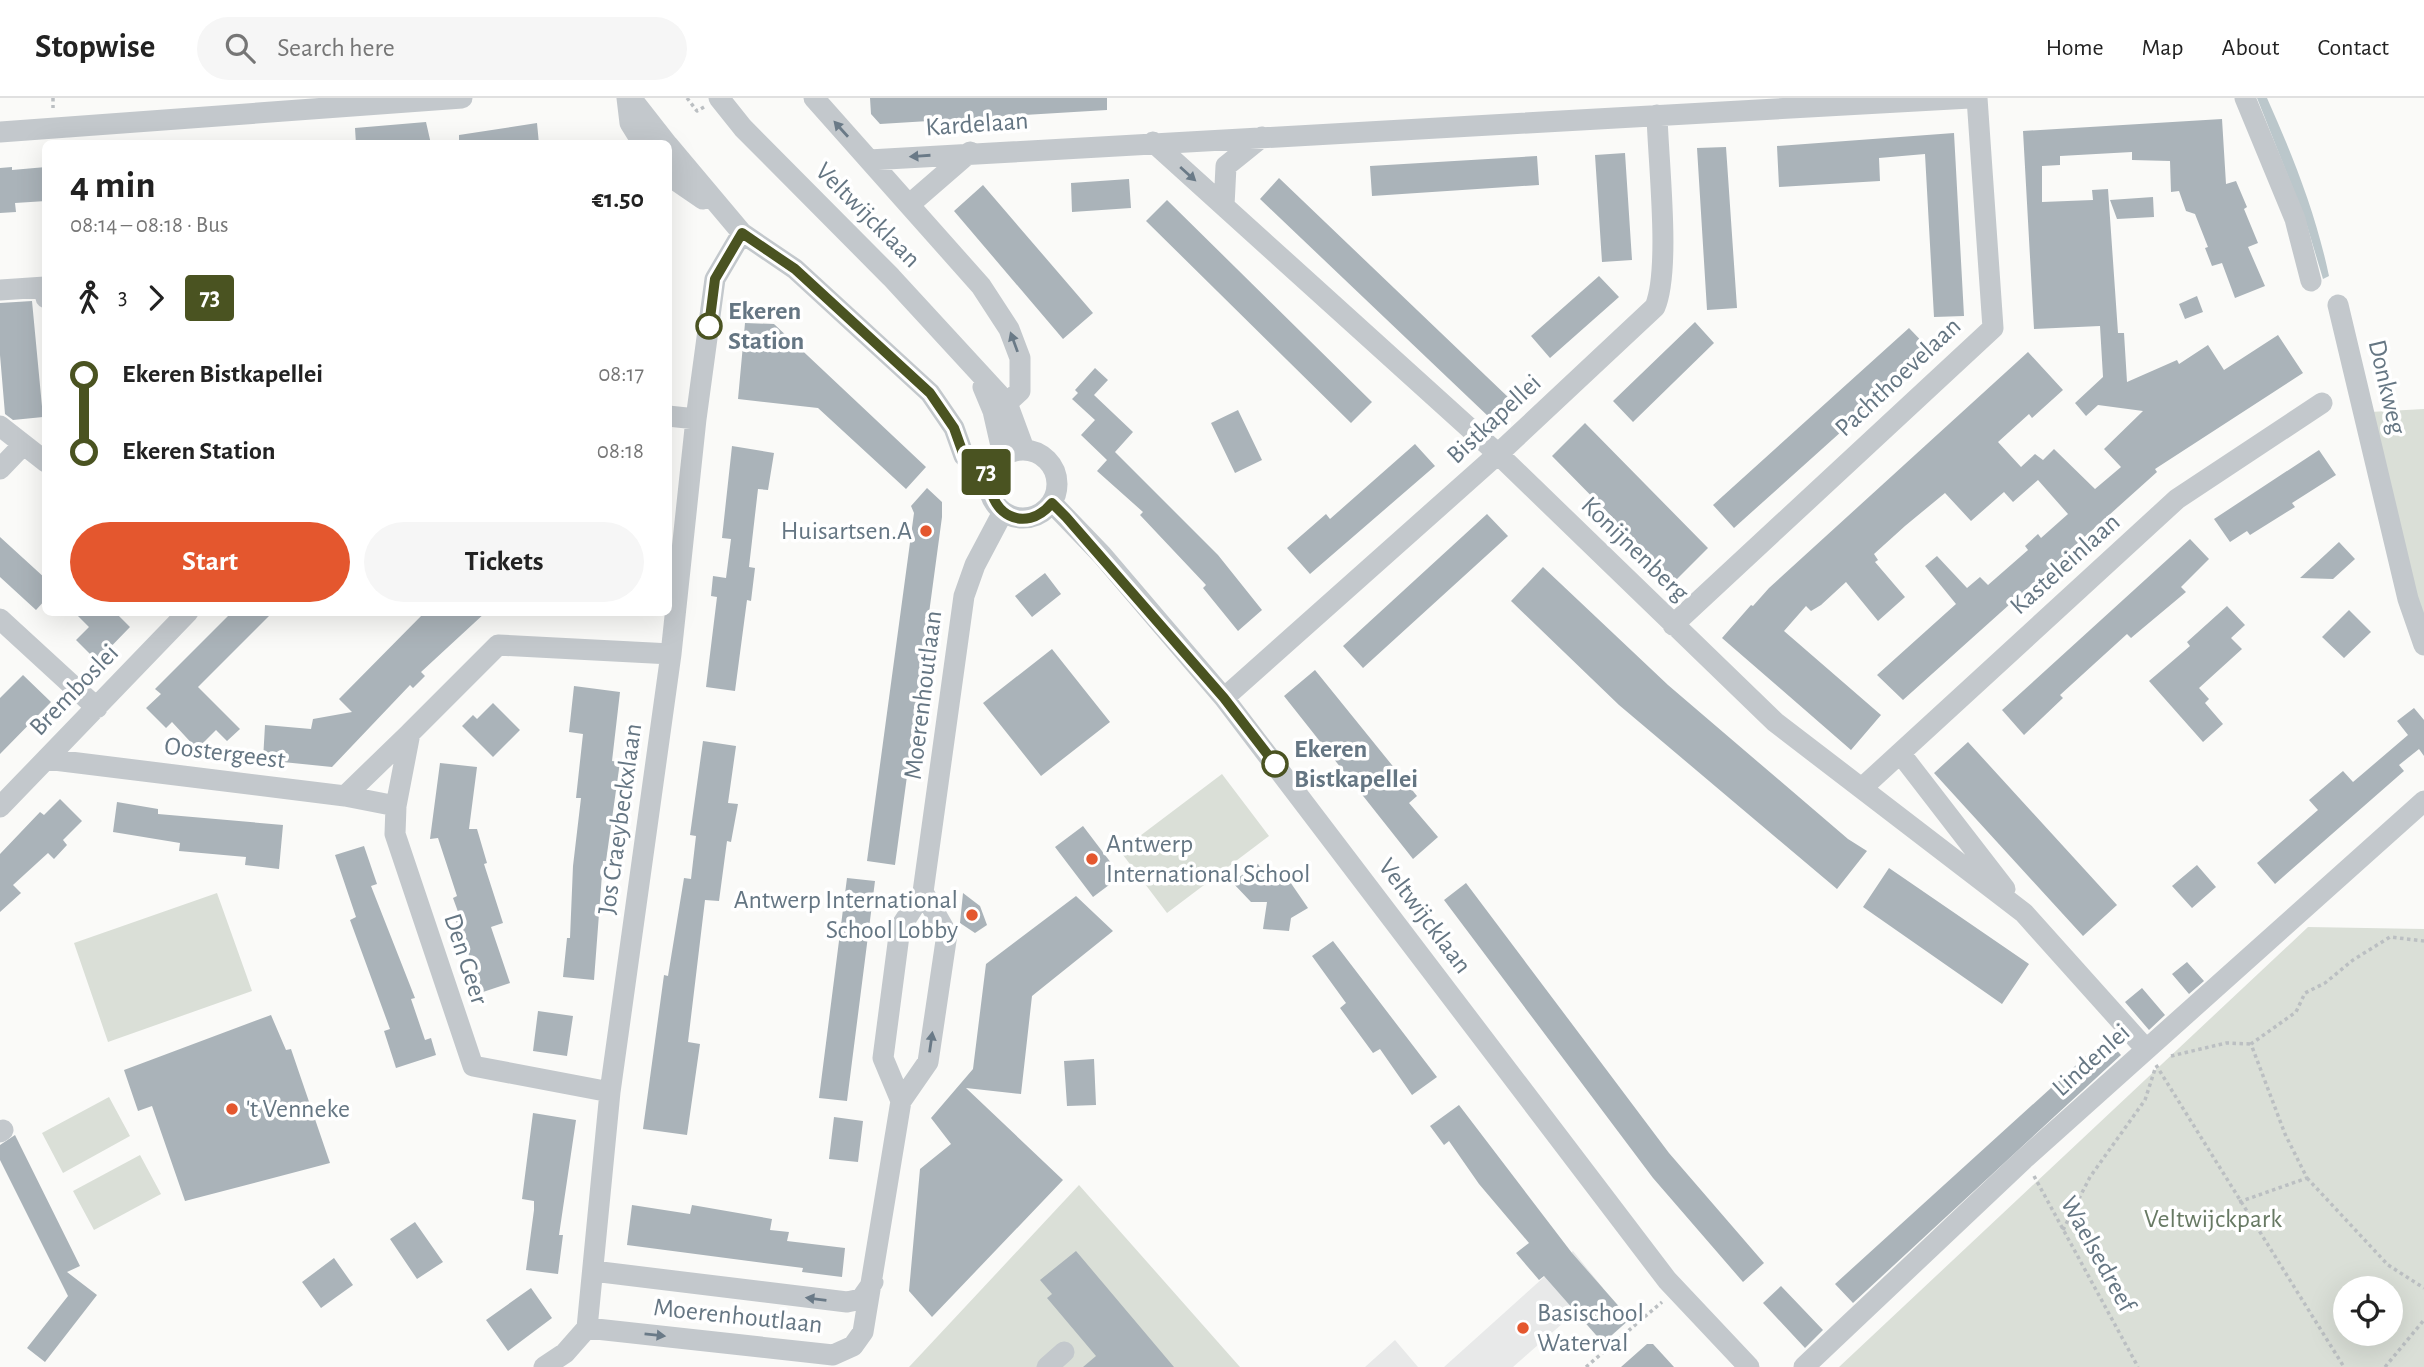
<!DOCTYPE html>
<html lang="en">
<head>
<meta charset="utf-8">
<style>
  :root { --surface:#fff; --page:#f6f6f6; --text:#222; --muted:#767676; --line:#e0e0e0; --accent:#e4572e }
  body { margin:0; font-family:"Alegreya Sans",sans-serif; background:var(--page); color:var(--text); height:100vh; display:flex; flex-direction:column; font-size:26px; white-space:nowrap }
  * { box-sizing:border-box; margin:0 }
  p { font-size:23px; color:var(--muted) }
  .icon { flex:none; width:38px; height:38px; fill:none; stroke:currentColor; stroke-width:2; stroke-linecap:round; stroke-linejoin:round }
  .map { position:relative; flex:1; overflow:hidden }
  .sheet { position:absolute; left:42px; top:42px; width:630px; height:476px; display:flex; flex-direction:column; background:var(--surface); border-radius:10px; box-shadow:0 7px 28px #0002 }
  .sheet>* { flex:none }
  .badge { padding:0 14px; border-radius:5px; font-size:24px; line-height:46px }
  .buttons { position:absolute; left:2333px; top:1178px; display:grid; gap:14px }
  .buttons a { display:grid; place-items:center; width:70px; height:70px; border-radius:50%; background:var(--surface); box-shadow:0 7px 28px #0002; font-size:35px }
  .map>.badge { position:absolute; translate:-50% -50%; box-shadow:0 0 0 4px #fff }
  .legs { display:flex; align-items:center; gap:10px; height:77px; padding:0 28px; font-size:23px }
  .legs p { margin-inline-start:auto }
  .head { display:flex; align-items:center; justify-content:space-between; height:119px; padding:0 28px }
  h1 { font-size:38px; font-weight:700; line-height:52px }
  .button { display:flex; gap:14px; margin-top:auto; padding:14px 28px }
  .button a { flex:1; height:80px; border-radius:42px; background:var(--accent); color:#fff; font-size:28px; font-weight:700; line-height:80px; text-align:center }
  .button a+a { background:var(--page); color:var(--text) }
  ul { padding:0 28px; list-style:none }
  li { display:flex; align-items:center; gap:24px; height:77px; font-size:26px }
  li i { display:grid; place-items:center; width:10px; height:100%; margin:0 9px; background:currentColor }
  li i::after { content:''; width:18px; height:18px; margin:-9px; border:5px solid; border-radius:50%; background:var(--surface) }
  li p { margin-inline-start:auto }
  li:first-child i { background:linear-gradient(#0000 50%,currentColor 0) }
  li:last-child i { background:linear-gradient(currentColor 50%,#0000 0) }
  header { display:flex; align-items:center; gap:42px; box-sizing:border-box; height:98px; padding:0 35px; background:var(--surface); border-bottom:2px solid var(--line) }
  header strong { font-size:33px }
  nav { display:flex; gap:38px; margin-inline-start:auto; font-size:24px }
  .search { width:490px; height:63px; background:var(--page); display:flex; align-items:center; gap:18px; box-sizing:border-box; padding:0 24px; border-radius:38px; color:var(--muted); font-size:26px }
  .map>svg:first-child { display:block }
  .built { fill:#e8e9e9 }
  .green { fill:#dadfd7; fill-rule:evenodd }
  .water { fill:#bbc7cb }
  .building { fill:#aab3b9 }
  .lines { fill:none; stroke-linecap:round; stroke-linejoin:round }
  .path { stroke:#bbbfc2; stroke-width:3.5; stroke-dasharray:3.5 3.5; stroke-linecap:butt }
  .minor { stroke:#c3c8cc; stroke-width:21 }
  .oneway { fill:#6a7a87 }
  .line-1-casing { stroke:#fff; stroke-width:16 }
  .line-1 { stroke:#4a5321; stroke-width:10 }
  .stop-1-dot { fill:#fff; stroke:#4a5321; stroke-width:3.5 }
  .poi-dot { fill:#e4572e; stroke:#fff; stroke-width:2.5 }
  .labels { text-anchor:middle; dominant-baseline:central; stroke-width:7; stroke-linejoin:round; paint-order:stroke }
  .street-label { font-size:26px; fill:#657683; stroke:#fff }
  .stop-label { font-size:26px; font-weight:bold; fill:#657683; stroke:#fff; text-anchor:start }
  .poi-label { font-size:26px; fill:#657683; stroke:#fff; text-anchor:start }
  .park-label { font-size:26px; fill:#687a64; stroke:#fff }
</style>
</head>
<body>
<header>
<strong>Stopwise</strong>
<div class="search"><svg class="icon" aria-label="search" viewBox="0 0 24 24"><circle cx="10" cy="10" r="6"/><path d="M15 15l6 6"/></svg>Search here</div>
<nav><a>Home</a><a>Map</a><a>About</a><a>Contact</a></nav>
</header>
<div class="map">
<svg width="2424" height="1269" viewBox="0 0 2424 1269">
  <rect width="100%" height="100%" fill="#fafaf8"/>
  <path class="built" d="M1573 1153 1603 1190 1513 1269H1444Z
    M1395 1242 1418 1269H1365Z"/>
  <path class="green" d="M2424 311V531L2370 314Z
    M1222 676 1269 738 1167 815 1120 753Z
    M217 795 252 893 108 944 74 845Z
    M2308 829 2424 831V1269H1839ZM2345 1190H2390V1236H2345Z
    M109 999 130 1038 63 1075 42 1035Z
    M140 1057 161 1096 94 1132 73 1093Z
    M1079 1087 1240 1269H909Z"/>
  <path class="water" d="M2257 0H2267C2293 58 2316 116 2329 178L2323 181 2305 121Z"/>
  <path class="building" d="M870 0H1107V12L880 26 871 16Z
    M2222 21 2226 86 2236 83 2247 109 2244 111 2258 145 2248 149 2265 188 2235 200 2222 165 2212 168 2205 150 2208 149 2195 116 2186 113 2179 93 2171 94 2170 63 2132 62V54L2060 58V67L2042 68V104L2093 102 2092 92 2108 91 2118 235H2124L2127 284 2177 262 2179 266 2208 247 2224 272 2278 237 2303 275 2155 371 2157 374 1903 602 1877 577 1956 506 1925 468 1937 458 1967 490 1980 479 1988 487 2028 452 2025 448 2038 436 2041 440 2068 416 2038 382 2013 404 2004 394 1971 423 1945 395 1905 428 1874 456 1878 462 1875 464 1905 499 1878 523 1846 484 1821 507 1811 513 1806 508 1784 533 1881 617 1851 652 1722 540 1751 507 1753 508 1769 490 2028 254 2063 292 2032 320 2029 316 1998 344 2021 369 2035 356 2043 362 2054 351 2095 391 2121 369 2104 351 2143 313 2098 307 2086 318 2075 305 2103 279 2100 228 2034 231 2023 33Z
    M426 24 431 46H356L355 30Z
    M537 25 539 46H459V37Z
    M1954 35 1964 218 1934 219 1925 56 1879 60 1880 83 1779 89 1777 48Z
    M1726 49 1737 210 1707 212 1697 50Z
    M1625 55 1632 162 1602 164 1595 57Z
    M1537 58 1539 87 1372 98 1370 68Z
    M12 69V72L46 69V103L15 105 16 114 0 115V70Z
    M1279 80 1509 300 1490 320 1260 101Z
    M1129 81 1131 110 1072 114 1071 85Z
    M983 87 1093 215 1063 241 954 113Z
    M2153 99 2154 119 2117 121 2110 102Z
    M1167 102 1372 304 1351 325 1146 123Z
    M1599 178 1619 199 1550 260 1531 238Z
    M2197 198 2203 214 2185 221 2179 206Z
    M32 203 43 319 13 322 5 316 0 257V205Z
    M1695 224 1714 245 1633 324 1613 303Z
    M745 225 774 226 926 369 906 391 818 310 738 301Z
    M1909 230 1931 253 1734 430 1713 407Z
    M1095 270 1108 282 1094 297 1133 334 1115 354 1218 457 1262 512 1238 533 1203 490 1206 487 1140 417 1143 414 1097 373 1107 362 1081 337 1095 322 1072 301 1078 295 1075 292Z
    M1238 312 1262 362 1235 375 1211 325Z
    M1585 325 1708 450 1675 483 1552 358Z
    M1415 346 1435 368 1310 476 1287 450 1326 416 1330 421Z
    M732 348 774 355 768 392 758 391 749 469 755 470 751 503 747 502 735 593 706 589 717 499 711 498 713 478 726 480 731 441 722 440Z
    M2319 352 2336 377 2292 405 2295 409 2250 437 2247 433 2230 444 2214 421Z
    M927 390 942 404V419L895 767 867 763 914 415 911 408Z
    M1487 416 1508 438 1363 570 1343 548Z
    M0 439 46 481V501L36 512 0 479Z
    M2190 441 2209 461 2181 489 2186 494 2131 540 2127 536 2060 597 2063 600 2024 637 2002 612Z
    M2339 444 2355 461 2333 481 2300 480Z
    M1543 469 1668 587 1848 741 1867 753 1837 791 1619 607 1511 503Z
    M1045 475 1061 496 1032 519 1015 498Z
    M2227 508 2245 527 2231 540 2242 551 2199 590 2209 601 2205 605 2223 626 2203 644 2149 583 2190 548 2187 544Z
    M2349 512 2371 534 2344 560 2322 539Z
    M74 514H115L130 529 97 563 76 542 89 529Z
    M232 514H273L198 589 240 631 227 643 216 632 197 651 172 624 166 630 146 610 161 596 155 591Z
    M425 514H486L421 574 425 578 413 590 410 587 332 669 263 662 265 627 311 631 313 621 352 614 339 601Z
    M1052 551 1110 624 1041 678 983 605Z
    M1315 572 1417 698 1409 705 1438 739 1413 761 1284 598Z
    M23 577 51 604 0 656V600Z
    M574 588 620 594 612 663 620 664 606 763H603L594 882 563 879 567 840H570L573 768 581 700H576L583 636 569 634Z
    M493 605 520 632 493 659 462 628 473 617 477 621Z
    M2414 610 2424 622V658L2419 651 2399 667 2404 673 2275 786 2257 765 2318 712 2309 702 2343 673 2353 684 2408 637 2397 623Z
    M703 643 736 648 728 705 738 706 731 744 727 743 719 803 705 802 688 944 700 946 687 1037 643 1031 664 877 668 878 684 780 691 781 696 738 690 737Z
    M1968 644 2117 807 2083 838 1934 675Z
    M440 665 477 669 469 731H477L487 765 484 766 503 825 491 829 510 885 483 894 456 823 461 822 453 800 457 798 438 740 430 741Z
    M60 701 82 723 63 742 67 747 54 761 48 755 13 787 21 795 0 814V756L40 714 44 717Z
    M117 704 158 711V716L283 727 279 771 245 767 246 759 179 753 180 745 113 734Z
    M1083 728 1121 778 1093 799 1055 749Z
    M364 748 377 786 371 788 415 900 411 901 425 942 431 940 436 957 396 970 384 933 390 931 350 822 356 819 335 757Z
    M1258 766 1265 777 1286 778 1308 810 1291 820 1289 833 1263 831 1267 804H1251L1232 784Z
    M2197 767 2216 789 2192 810 2172 788Z
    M1889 770 2029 866 2002 906 1863 809Z
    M847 780 875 783 847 1003 819 1000Z
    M1466 785 1669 1055 1764 1165 1743 1184 1653 1080 1444 802Z
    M963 795 980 808 987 827 975 835 960 825Z
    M1076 798 1113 833 1032 898 1021 996 966 990 1063 1082 932 1219 909 1193 920 1071 951 1046 931 1020 973 971 986 866Z
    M1333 843 1437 979 1412 997 1380 951 1373 955 1340 910 1346 905 1312 858Z
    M2187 864 2204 883 2189 896 2172 876Z
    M2142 890 2165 917 2149 932 2125 904Z
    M538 913 573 918 567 958 533 953Z
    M271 917 286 952 291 951 330 1065 185 1103 152 1008 138 1013 124 972Z
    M2106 940 2121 957 1853 1205 1835 1186Z
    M1094 961 1096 1007 1067 1008 1064 963Z
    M1459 1007 1572 1155 1630 1221 1603 1245 1544 1178 1539 1182 1516 1155 1529 1145 1479 1086 1449 1043 1444 1047 1430 1028Z
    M533 1015 576 1022 559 1137H563L558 1176 526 1172 534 1112V1103L522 1101Z
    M834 1019 863 1023 858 1064 829 1061Z
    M15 1037 80 1168 67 1174 97 1197 45 1264 27 1250 68 1198 0 1062V1047Z
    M632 1107 690 1116 692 1107 772 1121 770 1132 789 1134 787 1143 845 1150 842 1179 802 1174 803 1170 627 1147Z
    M415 1124 443 1164 417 1181 390 1141Z
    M1076 1153 1174 1269H1083L1096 1258 1047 1200 1052 1196 1040 1182Z
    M334 1160 353 1187 321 1210 302 1184Z
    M1781 1188 1823 1232 1805 1250 1763 1205Z
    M531 1190 552 1220 508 1253 486 1222Z
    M1647 1246H1653L1674 1269H1621Z"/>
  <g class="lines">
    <path class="path" d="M53 0V10
      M687 0 697 13 704 9
      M2171 958 2226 945 2251 946
      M2156 967 2344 1269
      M2034 1078 2138 1269
      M2307 1080 2388 1167 2424 1190
      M2239 1104 2307 1080 2285 1036 2251 946 2296 914 2305 895 2325 885 2353 862 2390 839 2424 843
      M2063 1132 2090 1079 2145 1002 2155 971
      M1586 1269 1662 1204
      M2385 1269 2424 1222"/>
    <path class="minor" d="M627 0 630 25 643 46
      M631 0 667 46
      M719 0 743 30 891 179 1007 305 1024 351
      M814 0 981 188 1009 231 1020 260V293L1007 305
      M2245 0 2295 121 2311 183
      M0 34 462 0
      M1153 44 1498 356 1775 624 2024 815 2145 950
      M668 47 742 135 795 171 930 295 954 330 964 358 990 375
      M869 62 1970 0
      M668 77 703 101
      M910 106 970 54
      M1224 108 1226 68 1262 39
      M0 192 45 189 46 200
      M2338 207 2408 501 2424 547
      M983 289 993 313 1003 357
      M668 318 696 321
      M0 328 46 364
      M989 386a34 34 0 1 1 68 0a34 34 0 1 1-68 0Z
      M0 371 23 347
      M1052 405 1102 457 1224 600 1667 1182 1749 1269
      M0 521 97 610
      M1673 527 1993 230 1977 0
      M1224 600 1498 356 1655 209C1671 171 1658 62 1657 17
      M1900 655 2005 791
      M46 661 345 698 396 708
      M1862 690 2177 401 2322 305
      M345 698 410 635
      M0 709 188 514
      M610 994 473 968 395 736 396 708 410 635 498 547 671 556
      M901 1003 883 960 900 830 923 794 964 498 975 467 1003 414
      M0 1034 3 1032
      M593 1173 847 1204 861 1201 873 1184
      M587 1230 833 1257 853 1248 863 1234 901 1003 928 964 947 836 923 794
      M544 1269 565 1255 587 1230 610 994 671 556 696 321 715 181 742 135
      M1047 1269 1064 1254
      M1804 1269 2024 1061 2424 703"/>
  </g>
  <defs><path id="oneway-solid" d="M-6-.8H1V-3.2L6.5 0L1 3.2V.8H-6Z" transform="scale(1.75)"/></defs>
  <g class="oneway">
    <use href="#oneway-solid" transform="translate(841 31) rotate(-132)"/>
    <use href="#oneway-solid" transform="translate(920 58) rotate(176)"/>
    <use href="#oneway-solid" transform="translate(1188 76) rotate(42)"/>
    <use href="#oneway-solid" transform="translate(1014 244) rotate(-110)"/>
    <use href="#oneway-solid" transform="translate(931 944) rotate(-82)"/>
    <use href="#oneway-solid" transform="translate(816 1201) rotate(-173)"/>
    <use href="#oneway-solid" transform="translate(655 1237) rotate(6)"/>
  </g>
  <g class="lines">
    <g class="line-1-casing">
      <path id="line-1" d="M709 228 715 181 742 135 795 171 930 295 954 330 964 358 975 368 990 376C986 415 1025 438 1052 405L1066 419 1224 600 1275 666"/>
    </g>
    <use href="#line-1" class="line-1"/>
  </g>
  <g class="stop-1-dot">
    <circle cx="709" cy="228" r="12"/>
    <circle cx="1275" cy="666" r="12"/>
  </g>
  <g class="poi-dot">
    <circle cx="926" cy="433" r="7"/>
    <circle cx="1092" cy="761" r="7"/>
    <circle cx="972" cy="817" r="7"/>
    <circle cx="232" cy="1011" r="7"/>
    <circle cx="1523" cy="1230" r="7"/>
  </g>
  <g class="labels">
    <g class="street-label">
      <text transform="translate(977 26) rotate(-4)">Kardelaan</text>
      <text transform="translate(868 117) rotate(45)">Veltwijcklaan</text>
      <text transform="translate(1898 279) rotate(-43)">Pachthoevelaan</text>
      <text transform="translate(2387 289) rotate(77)">Donkweg</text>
      <text transform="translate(1494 321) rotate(-43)">Bistkapellei</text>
      <text transform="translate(1635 451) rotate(44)">Konijnenberg</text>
      <text transform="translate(2065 466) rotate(-42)">Kasteleinlaan</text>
      <text transform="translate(74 592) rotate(-46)">Bremboslei</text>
      <text transform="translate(923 597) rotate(-83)">Moerenhoutlaan</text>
      <text transform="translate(225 655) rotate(7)">Oostergeest</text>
      <text transform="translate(620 721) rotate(-82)">Jos Craeybeckxlaan</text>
      <text transform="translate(1425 818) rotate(53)">Veltwijcklaan</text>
      <text transform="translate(466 861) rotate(72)">Den Geer</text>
      <text transform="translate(2091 962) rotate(-42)">Lindenlei</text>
      <text transform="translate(2098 1156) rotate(61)">Waelsedreef</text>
      <text transform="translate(738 1218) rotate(6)">Moerenhoutlaan</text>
    </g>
    <g class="stop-label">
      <text x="728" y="213">Ekeren<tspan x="728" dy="30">Station</tspan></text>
      <text x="1294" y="651">Ekeren<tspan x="1294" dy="30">Bistkapellei</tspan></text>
    </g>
    <g class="poi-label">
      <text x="912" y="433" text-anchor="end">Huisartsen.A</text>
      <text x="1106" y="746">Antwerp<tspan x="1106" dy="30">International School</tspan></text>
      <text x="958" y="802" text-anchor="end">Antwerp International<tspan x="958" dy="30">School Lobby</tspan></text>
      <text x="246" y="1011">'t Venneke</text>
      <text x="1537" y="1215">Basischool<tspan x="1537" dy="30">Waterval</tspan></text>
    </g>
    <g class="park-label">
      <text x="2213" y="1121">Veltwijckpark</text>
    </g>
  </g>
</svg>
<div class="buttons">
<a><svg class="icon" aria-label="locate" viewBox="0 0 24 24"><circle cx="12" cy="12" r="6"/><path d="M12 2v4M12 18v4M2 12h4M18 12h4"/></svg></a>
</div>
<b class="badge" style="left:986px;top:374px;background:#4a5321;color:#fff">73</b>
<section class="sheet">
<div class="head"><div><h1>4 min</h1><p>08:14 – 08:18 · Bus</p></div><b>€1.50</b></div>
<div class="legs"><svg class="icon" aria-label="walk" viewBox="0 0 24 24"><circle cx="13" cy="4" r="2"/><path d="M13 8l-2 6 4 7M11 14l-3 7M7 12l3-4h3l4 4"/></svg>3<svg class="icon" aria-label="forward" viewBox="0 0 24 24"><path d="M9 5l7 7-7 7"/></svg><b class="badge" style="background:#4a5321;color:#fff">73</b></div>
<ul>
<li><i style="color:#4a5321"></i><b>Ekeren Bistkapellei</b><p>08:17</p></li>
<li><i style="color:#4a5321"></i><b>Ekeren Station</b><p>08:18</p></li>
</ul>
<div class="button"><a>Start</a><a>Tickets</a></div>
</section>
</div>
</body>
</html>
